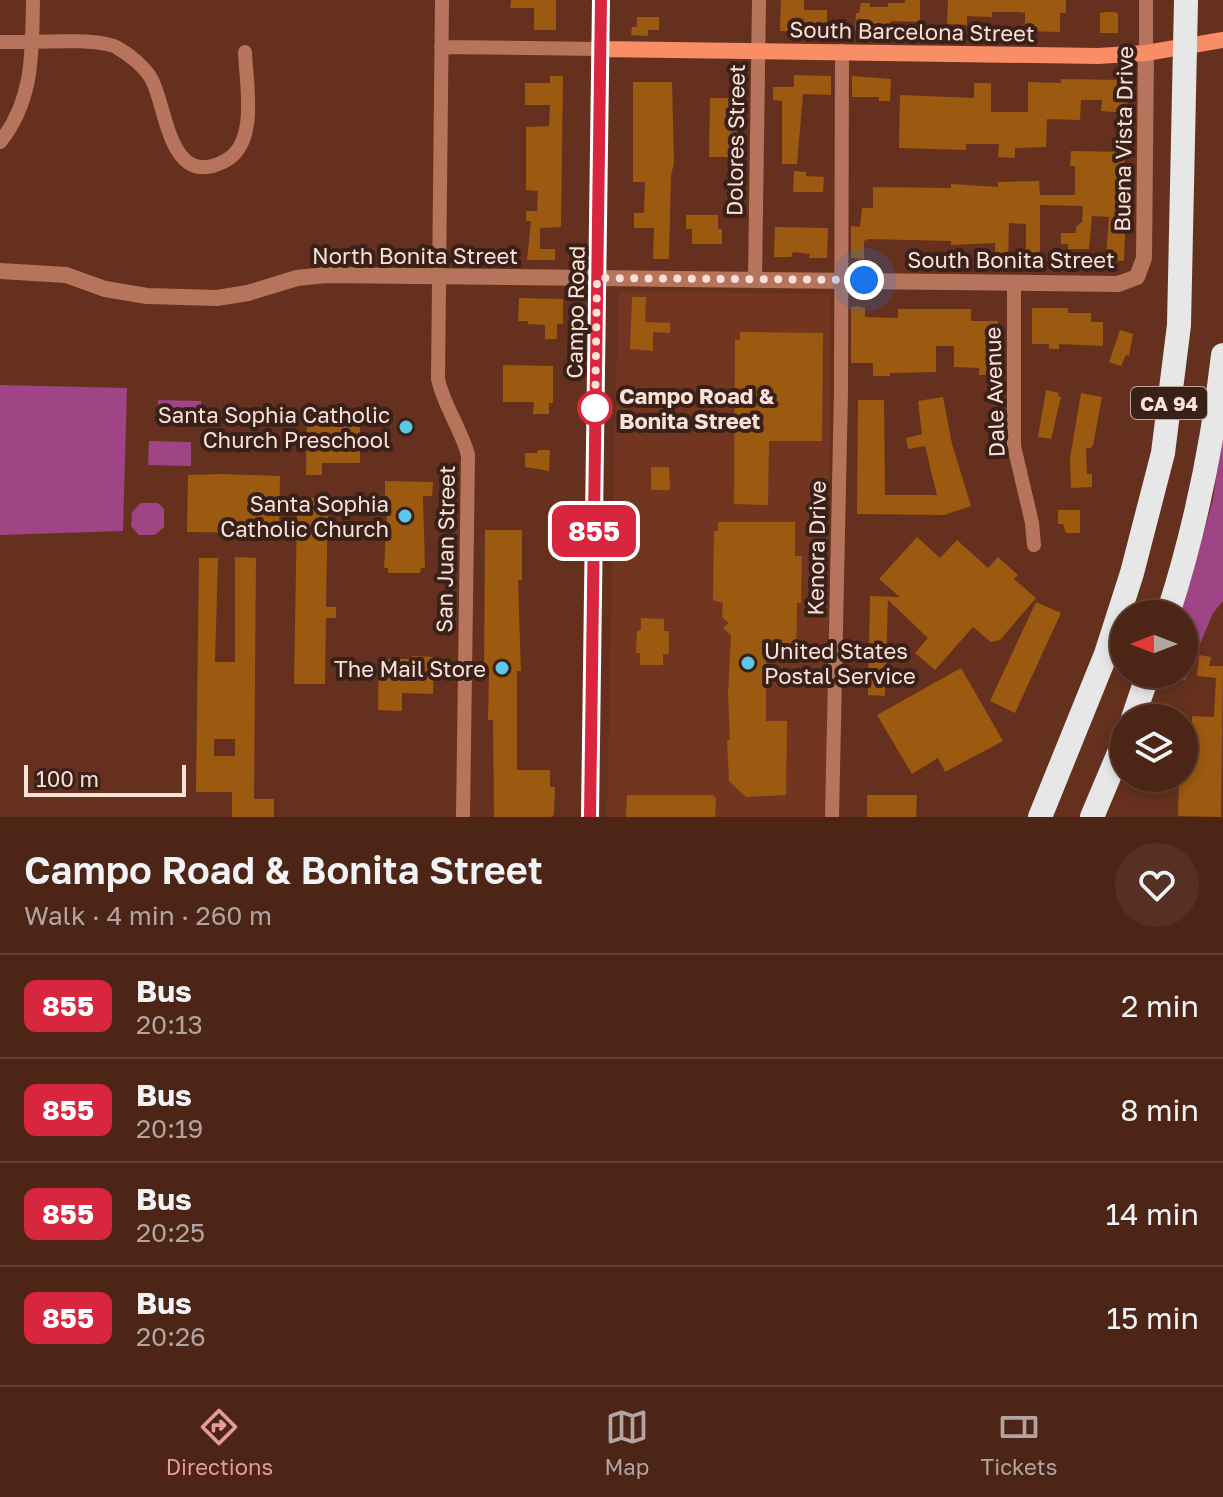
<!DOCTYPE html>
<html lang="en">
<head>
<meta charset="utf-8">
<style>
  :root { --surface:#4c2516; --page:#563123; --text:#f1f3f6; --muted:#b2a5a1; --line:#634235; --accent:#e69b98 }
  body { margin:0; font-family:"Golos Text",sans-serif; background:var(--page); color:var(--text); height:100vh; display:flex; flex-direction:column; font-size:30px; white-space:nowrap }
  * { box-sizing:border-box; margin:0 }
  p { font-size:26px; color:var(--muted) }
  .icon { flex:none; width:44px; height:44px; fill:none; stroke:currentColor; stroke-width:2; stroke-linecap:round; stroke-linejoin:round }
  .map { position:relative; height:817px; overflow:hidden }
  .panel { display:flex; flex-direction:column; background:var(--surface); flex:1 }
  .panel>* { flex:none }
  .badge { padding:0 16px; border-radius:12px; font-size:28px; line-height:52px }
  .needle { width:52px; rotate:270deg }
  .fabs { position:absolute; left:1110px; top:600px; display:grid; gap:16px }
  .fabs a { display:grid; place-items:center; width:88px; height:88px; border-radius:50%; background:var(--surface); box-shadow:0 4px 12px #0003,0 0 0 2px var(--line); font-size:40px }
  .scale { position:absolute; left:24px; bottom:20px; width:162px; box-sizing:border-box; padding-left:8px; border:4px solid #fce1d8; border-top:0; font-size:22px; line-height:28px; white-space:nowrap; color:#fce1d8; -webkit-text-stroke:6px #392119; paint-order:stroke }
  .you { position:absolute; width:40px; height:40px; margin:-20px; border:6px solid #fff; border-radius:50%; background:#1a73e8; box-shadow:0 0 0 12px #1a73e833 }
  .map>.badge { position:absolute; translate:-50% -50%; box-shadow:0 0 0 4px #fff }
  .round { display:grid; place-items:center; flex:none; width:84px; height:84px; border-radius:42px; background:var(--page) }
  .summary { display:flex; align-items:center; justify-content:space-between; height:136px; padding:0 24px }
  h1 { font-size:38px; font-weight:600; line-height:60px }
  ul { padding:0; list-style:none }
  li { display:flex; align-items:center; gap:24px; height:104px; padding:0 24px; border-top:2px solid var(--line) }
  li div { flex:1 }
  li b { display:block; font-size:30px }
  li em { font-style:normal }
  li .badge { min-width:88px; font-weight:700; text-align:center }
  .menu { display:flex; justify-content:space-around; align-items:center; height:112px; border-top:2px solid var(--line); background:var(--surface); font-size:22px; color:var(--muted) }
  .menu a { display:grid; justify-items:center; gap:4px }
  .menu .active { color:var(--accent) }
  .map>svg:first-child { display:block }
  .built { fill:#723620 }
  .green { fill:#9f4485 }
  .building { fill:#9c5910; fill-rule:evenodd }
  .lines { fill:none; stroke-linecap:round; stroke-linejoin:round }
  .minor { stroke:#b7745c; stroke-width:14 }
  .tertiary { stroke:#b7745c; stroke-width:16 }
  .secondary { stroke:#f88d66; stroke-width:16 }
  .motorway { stroke:#e7e7e7; stroke-width:24 }
  .line-casing { stroke:#fff; stroke-width:18 }
  .line { stroke:#d7263d; stroke-width:12 }
  .walk { stroke:#fce1d8; stroke-width:8; stroke-dasharray:0 14.4 }
  .stop-dot { fill:#fff; stroke:#d7263d; stroke-width:4 }
  .poi-dot { fill:#5cc7e7; stroke:#392119; stroke-width:3 }
  .labels { text-anchor:middle; dominant-baseline:central; stroke-width:8; stroke-linejoin:round; paint-order:stroke }
  .shield { fill:#392119; stroke:#c2a79f; stroke-width:2 }
  .shield-label { font-size:20px; font-weight:bold; fill:#fce1d8 }
  .street-label { font-size:22px; fill:#fce1d8; stroke:#392119 }
  .stop-label { font-size:22px; font-weight:bold; fill:#fce1d8; stroke:#392119; text-anchor:start }
  .poi-label { font-size:22px; fill:#fce1d8; stroke:#392119; text-anchor:end }
</style>
</head>
<body>
<div class="map">
<svg width="1223" height="817" viewBox="0 0 1223 817">
  <rect width="100%" height="100%" fill="#65311e"/>
  <path class="built" d="M618 292 831 294 826 817H607Z"/>
  <path class="green" d="M0 385 127 388 123 531 0 535Z
    M158 400 201 401V424L158 423Z
    M1223 434V601L1213 613 1185 680 1165 674H1184V614H1181L1213 499Z
    M149 441 191 442V466L148 465Z
    M141 503H158L164 509V527L155 535H139L131 526 132 512Z"/>
  <path class="building" d="M511 0H556V30H534V8H510Z
    M781 0H804V10H827V32L780 31Z
    M905 0H920V22L891 21 889 29 855 31 856 13H859L861 3H870V7H888V3H905Z
    M948 0H1066V13H1060V32L1025 31V13L1020 12H992V17L967 16V25L947 24Z
    M1105 12H1115L1118 14V33H1100V13Z
    M637 17H659V30H648V36L631 35 632 27H637Z
    M794 75 831 76V95L803 94 797 164H782V101L773 100V87H794Z
    M550 76H563L561 227 540 228V249H555V260H527L531 221H526V211H537L538 191 526 190V127L549 126 550 105H525V83H550Z
    M852 76 891 79 890 101H879V97H852Z
    M1061 79 1127 80V113L1101 111 1102 100H1081L1080 120 1047 119 1046 147 1015 148V158L998 157 999 144H966V150L899 148 900 95 974 98V83H991V112H1028V82L1061 83Z
    M633 82H672L674 163 671 175 669 259H653L654 228H634V213H644L645 182H633Z
    M710 98H742V157H709Z
    M1071 151 1125 152 1120 232H1125L1124 261 1109 260V256H1106L1109 217 1092 216 1089 249H1068V244H1061V233H1076V227L1082 222 1083 206 1040 205V259H1026V224L1009 223 1008 259H995V243L951 245V241L869 239 864 241V259L851 258V226L860 227 862 208H873V187L951 188V184L998 187V182L1039 181 1040 195H1075V166H1070Z
    M794 171 806 172V176L824 177 823 192H793Z
    M686 215H718V229H722V244H692V229H686Z
    M775 227 828 228 827 258H809L810 254 793 252 791 257H774Z
    M632 297H646L645 322 670 323V333L653 332V351L630 349Z
    M519 298 563 299V324H557V339H545V325L528 324V321H518Z
    M859 306 865 308V317L898 318V309H971V321H998V355L989 354 988 375H979V368L954 367V346H936V372L890 373V376H873V363H851V307Z
    M1032 308H1068V313H1091V322H1103V346L1059 344V349H1049V344H1032Z
    M1120 330 1133 334 1129 356 1126 355 1121 366 1109 362Z
    M740 332 823 333 822 441H769L768 505 734 504 735 340H740Z
    M503 365 553 366V403H549V414H533L534 402H503Z
    M1046 390 1059 393 1058 396 1061 397 1051 439 1038 437Z
    M1081 393 1102 397 1093 445 1091 448H1086L1087 474H1092V487L1071 488 1070 458Z
    M943 397 952 444 971 506 944 515 857 514 858 400H884L885 495H937L925 446 908 449 906 438 922 434 918 401Z
    M307 414 324 415V418L345 419V415H360V463H322V475H306Z
    M538 450H550L549 471 525 467V453H537Z
    M651 467H669L670 490H651Z
    M221 474 280 476 279 533 187 532 188 475Z
    M385 481 433 482 432 496H423L425 568H421L420 573H388V568H384L388 496H385Z
    M308 498H328L326 607H336V618H326L325 684H294L297 510H307Z
    M1058 510H1080V533H1066L1063 524H1058Z
    M718 522H795V556H802L801 603H797L796 655H766V721H787L786 795 746 797 729 781 727 740H730L728 693 731 635 723 628 729 623 722 617 723 603 713 600 714 531H718Z
    M485 530H522V580H518L521 671H517V770H550V787H555L554 815 551 817H494L493 720H488L489 671H484Z
    M917 537 940 558 957 540 988 568 998 557 1018 575 1014 579 1036 598 1000 640 991 642 973 627 935 670 915 653 928 638 888 600 885 696 868 695 870 596 900 597 879 579Z
    M235 557 256 558 254 799H274V817H232V792H196L199 558H218L215 662H235ZM214 739H235V756H214Z
    M1036 602 1061 613 1015 713 990 701Z
    M641 618 664 619V631H669V654H663V665H640V653H636L637 631 641 630Z
    M1199 655 1211 657 1209 666H1223L1221 817 1178 816 1179 778H1184V743L1192 744V716L1214 717 1216 678 1197 676Z
    M412 656 434 657 433 694 402 693V711L378 710 379 659H412Z
    M961 668 1003 741 945 772 938 758 912 774 877 715Z
    M627 795H713L716 798 715 817H626Z
    M867 795H917L916 817H867Z"/>
  <g class="lines">
    <path class="minor" d="M442 0 438 379C444 407 461 428 468 455L463 817
      M0 42C27 43 94 37 116 47 129 54 145 67 152 80 167 109 169 190 225 161 259 143 246 84 245 52
      M441 47 600 49
      M1146 53V0
      M0 142C34 100 32 52 33 0
      M755 280 759 0
      M1014 284V446L1032 523 1034 545
      M832 817 841 391 842 51"/>
    <path class="tertiary" d="M0 271 66 275 105 289 147 296 217 298 248 293 297 278 326 275 1118 284 1137 277 1144 258 1146 53"/>
    <path class="secondary" d="M600 49 1098 56 1146 53 1223 40
      M590 817 601 0"/>
    <path class="motorway" d="M1168 614C1195 530 1213 443 1223 355
      M1133 718 1148 674
      M1040 817 1106 654 1132 573 1163 453 1179 325 1186 0
      M1092 817 1124 741"/>
  </g>
  <g class="lines">
    <g class="line-casing">
      <path id="line" d="M590 817 601 0"/>
    </g>
    <use href="#line" class="line"/>
    <path class="walk" d="M595 408V418L597 278 864 280"/>
  </g>
  <circle class="stop-dot" cx="595" cy="408" r="16"/>
  <g class="poi-dot">
    <circle cx="406" cy="427" r="8"/>
    <circle cx="405" cy="516" r="8"/>
    <circle cx="748" cy="663" r="8"/>
    <circle cx="502" cy="668" r="8"/>
  </g>
  <g class="labels">
    <rect class="shield" x="1131" y="387" width="76" height="32" rx="6"/>
    <g class="shield-label">
      <text x="1169" y="403">CA 94</text>
    </g>
    <g class="street-label">
      <text transform="translate(912 31) rotate(1)">South Barcelona Street</text>
      <text transform="translate(1123 139) rotate(-89)">Buena Vista Drive</text>
      <text transform="translate(735 140) rotate(-89)">Dolores Street</text>
      <text x="415" y="255">North Bonita Street</text>
      <text x="1011" y="259">South Bonita Street</text>
      <text transform="translate(575 312) rotate(-89)">Campo Road</text>
      <text transform="translate(994 392) rotate(-92)">Dale Avenue</text>
      <text transform="translate(816 548) rotate(-89)">Kenora Drive</text>
      <text transform="translate(445 549) rotate(-89)">San Juan Street</text>
    </g>
    <g class="stop-label">
      <text x="619" y="395">Campo Road &amp;<tspan x="619" dy="25">Bonita Street</tspan></text>
    </g>
    <g class="poi-label">
      <text x="390" y="414">Santa Sophia Catholic<tspan x="390" dy="25">Church Preschool</tspan></text>
      <text x="389" y="503">Santa Sophia<tspan x="389" dy="25">Catholic Church</tspan></text>
      <text x="764" y="650" text-anchor="start">United States<tspan x="764" dy="25">Postal Service</tspan></text>
      <text x="486" y="668">The Mail Store</text>
    </g>
  </g>
</svg>
<div class="fabs">
<a><svg class="needle" viewBox="-14 -14 28 28"><path d="M0-13l5 13h-10z" fill="#e53935"/><path d="M0 13l5-13h-10z" fill="#b2a5a1"/></svg></a>
<a><svg class="icon" aria-label="layers" viewBox="0 0 24 24"><path d="M12 4l9 5-9 5-9-5zM3 14l9 5 9-5"/></svg></a>
</div>
<div class="scale">100 m</div>
<div class="you" style="left:864px;top:280px"></div>
<b class="badge" style="left:594px;top:531px;background:#d7263d;color:#fff">855</b>
</div>
<section class="panel">
<div class="summary"><div><h1>Campo Road &amp; Bonita Street</h1><p>Walk · 4 min · 260 m</p></div><a class="round"><svg class="icon" aria-label="heart" viewBox="0 0 24 24"><path d="M12 20l-8-8c-3-5 5-10 8-4 3-6 11-1 8 4z"/></svg></a></div>
<ul>
<li><span class="badge" style="background:#d7263d;color:#fff">855</span><div><b>Bus</b><p>20:13</p></div><em>2 min</em></li>
<li><span class="badge" style="background:#d7263d;color:#fff">855</span><div><b>Bus</b><p>20:19</p></div><em>8 min</em></li>
<li><span class="badge" style="background:#d7263d;color:#fff">855</span><div><b>Bus</b><p>20:25</p></div><em>14 min</em></li>
<li><span class="badge" style="background:#d7263d;color:#fff">855</span><div><b>Bus</b><p>20:26</p></div><em>15 min</em></li>
</ul>
</section>
<nav class="menu">
<a class="active"><svg class="icon" aria-label="directions" viewBox="0 0 24 24"><path d="M12 3l9 9-9 9-9-9zM9 14v-3h6M13 9l2 2-2 2"/></svg>Directions</a>
<a><svg class="icon" aria-label="map" viewBox="0 0 24 24"><path d="M3 6l6-2 6 2 6-2v14l-6 2-6-2-6 2zM9 4v14M15 6v14"/></svg>Map</a>
<a><svg class="icon" aria-label="tickets" viewBox="0 0 24 24"><path d="M3 7h18v10H3zM15 7v10"/></svg>Tickets</a>
</nav>
</body>
</html>
